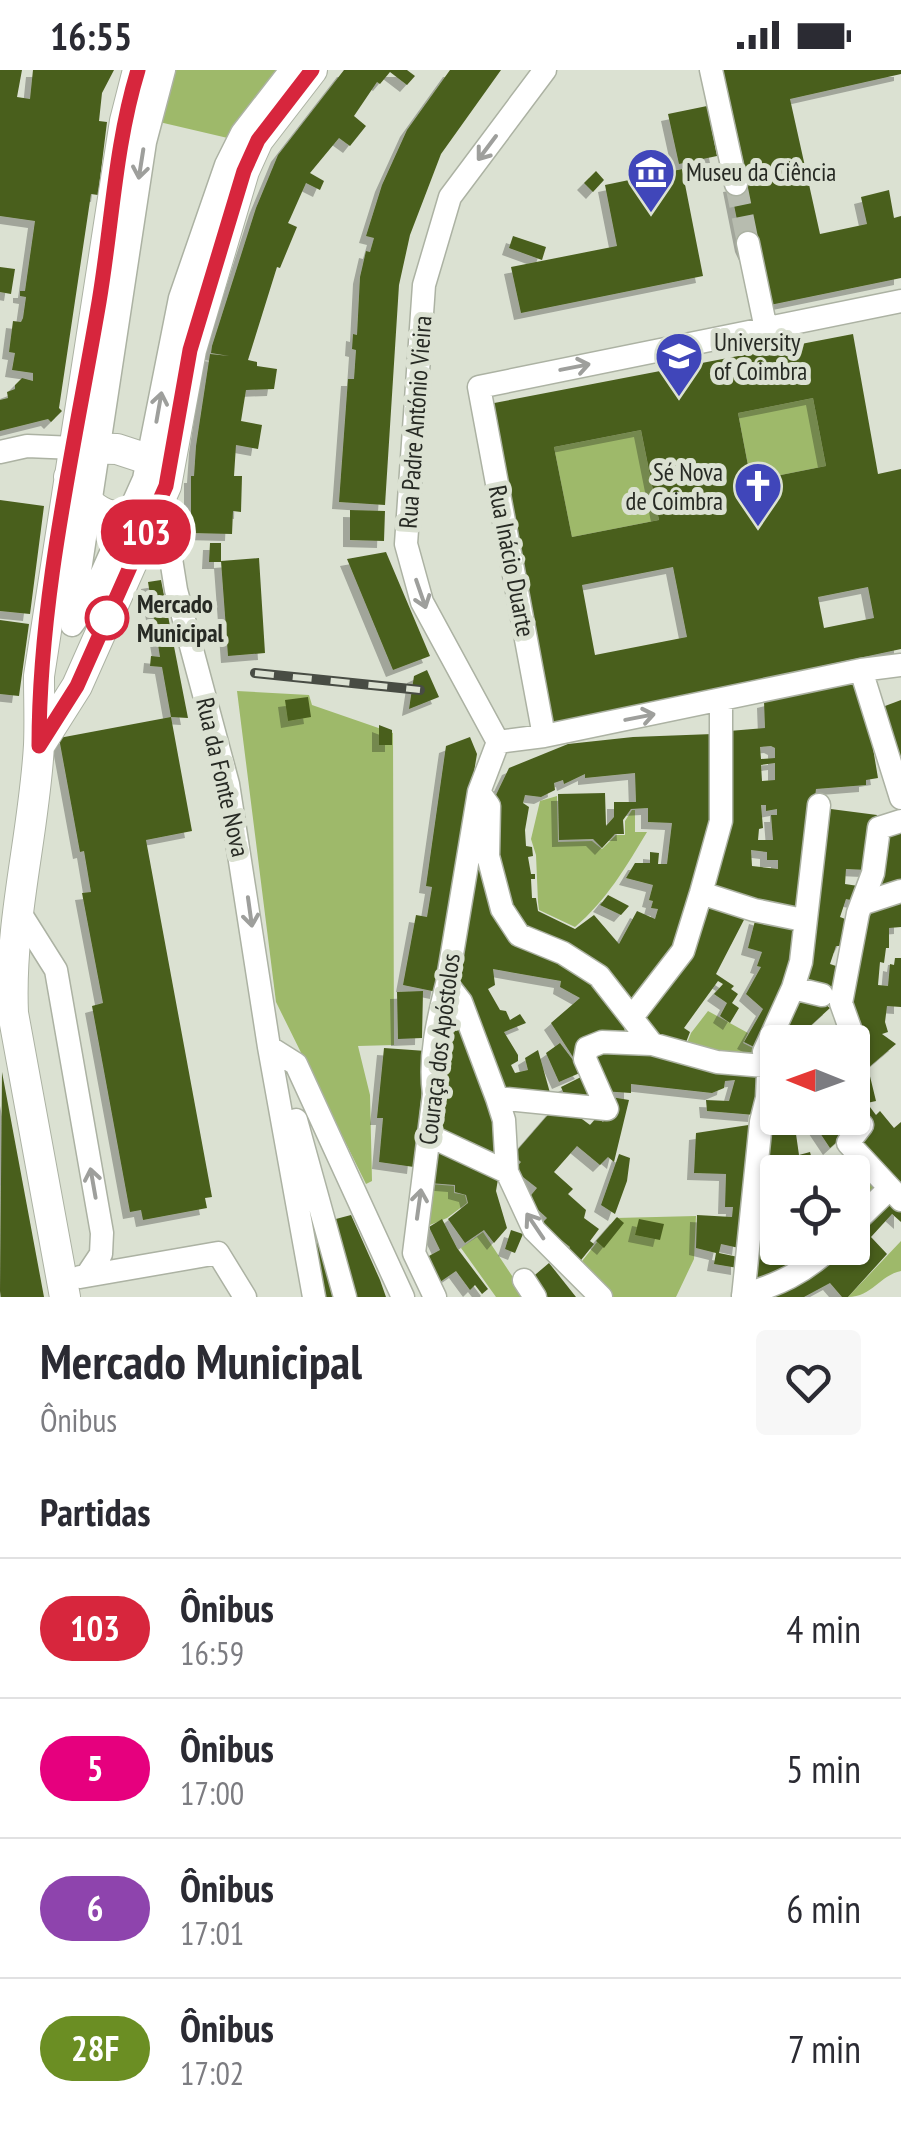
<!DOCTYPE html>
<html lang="pt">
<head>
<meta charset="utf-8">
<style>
  :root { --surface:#fff; --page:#f7f7f7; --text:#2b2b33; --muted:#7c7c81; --line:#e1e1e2 }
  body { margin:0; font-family:"PT Sans Narrow",sans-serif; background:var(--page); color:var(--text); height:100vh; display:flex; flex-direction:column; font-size:38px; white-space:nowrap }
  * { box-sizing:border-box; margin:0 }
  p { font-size:32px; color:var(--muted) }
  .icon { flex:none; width:55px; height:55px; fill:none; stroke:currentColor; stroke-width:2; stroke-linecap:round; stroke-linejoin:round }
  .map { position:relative; height:1227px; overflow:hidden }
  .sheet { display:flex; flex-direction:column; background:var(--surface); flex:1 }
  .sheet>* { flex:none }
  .badge { padding:0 20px; border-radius:32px; font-size:35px; line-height:65px }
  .needle { width:65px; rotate:271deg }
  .tools { position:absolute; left:760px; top:955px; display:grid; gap:20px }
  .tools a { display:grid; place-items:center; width:110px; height:110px; border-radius:10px; background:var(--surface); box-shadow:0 2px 8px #0004; font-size:50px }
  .map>.badge { position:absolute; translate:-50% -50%; box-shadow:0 0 0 5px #fff }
  h2 { padding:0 40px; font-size:38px; line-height:90px }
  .round { display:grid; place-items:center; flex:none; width:105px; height:105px; border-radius:10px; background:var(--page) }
  .head { display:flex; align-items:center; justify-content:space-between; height:170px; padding:0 40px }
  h1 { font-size:48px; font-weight:700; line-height:75px }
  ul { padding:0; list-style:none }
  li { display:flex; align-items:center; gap:30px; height:140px; padding:0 40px; border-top:2px solid var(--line) }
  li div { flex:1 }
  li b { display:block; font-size:38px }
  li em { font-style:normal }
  li .badge { min-width:110px; font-weight:700; text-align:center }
  .status { display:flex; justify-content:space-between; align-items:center; height:70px; padding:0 50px; background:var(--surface); direction:ltr }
  .status svg { height:28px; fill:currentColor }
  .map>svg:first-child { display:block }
  .green { fill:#9eb96a }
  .building { fill:#4a5e1e; fill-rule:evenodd; filter:url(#shadow) }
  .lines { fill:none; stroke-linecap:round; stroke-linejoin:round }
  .minor-tunnel { stroke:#b7bcaf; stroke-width:22; stroke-dasharray:22 11; stroke-linecap:butt }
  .minor-casing { stroke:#acb2a3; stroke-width:25 }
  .major-casing { stroke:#acb2a3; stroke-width:32 }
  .minor { stroke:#fff; stroke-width:22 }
  .major { stroke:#fff; stroke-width:30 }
  .rail-casing { stroke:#484c44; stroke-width:10 }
  .rail { stroke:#dbe1d2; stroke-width:6; stroke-dasharray:19; stroke-linecap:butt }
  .oneway { stroke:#9e9f9c }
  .line-casing { stroke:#fff; stroke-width:22 }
  .line { stroke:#d7263d; stroke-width:15 }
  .stop-dot { fill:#fff; stroke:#d7263d; stroke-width:5 }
  .labels { text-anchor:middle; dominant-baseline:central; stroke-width:10; stroke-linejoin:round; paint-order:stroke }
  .poi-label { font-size:25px; fill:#272a24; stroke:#dbe1d2; text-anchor:start }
  .street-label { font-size:25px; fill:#272a24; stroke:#dbe1d2 }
  .stop-label { font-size:25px; font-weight:bold; fill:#272a24; stroke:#dbe1d2; text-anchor:start }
</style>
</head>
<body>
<div class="status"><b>16:55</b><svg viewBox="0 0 49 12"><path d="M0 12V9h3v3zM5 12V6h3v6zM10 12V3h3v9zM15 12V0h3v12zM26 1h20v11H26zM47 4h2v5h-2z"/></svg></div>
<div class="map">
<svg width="901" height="1227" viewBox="0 0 901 1227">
  <defs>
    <filter id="shadow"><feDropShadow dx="-7" dy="7" stdDeviation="0" flood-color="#0004"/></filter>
  </defs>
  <rect width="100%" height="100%" fill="#dbe1d2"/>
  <path class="green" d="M171 0H283L232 69 155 51Z
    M813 328 826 396 751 411 738 343Z
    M641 360 659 450 572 467 554 377Z
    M237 621 309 625 312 635 393 663 394 975 358 976 370 1025 372 1111 366 1114 276 932Z
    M557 726 558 772 592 771 602 779 616 765H625V751L632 740H635V762H647C626 797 606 831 575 857L539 840 538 832 536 785 531 769 540 731Z
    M708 941 748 963 743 973 755 979 744 992 685 978 691 963Z
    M848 1082 881 1118 853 1146 852 1102H826Z
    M430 1114 454 1116V1123L465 1125 467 1133 447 1148 430 1155Z
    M696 1146 694 1189 676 1227H611L579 1195 616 1148Z
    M483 1162 526 1227H496L461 1178Z
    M901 1171V1201C880 1205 872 1227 848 1227Z"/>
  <path class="building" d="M0 0H22L17 27 30 29 33 0H114L102 23 99 51 107 52 98 125 91 124 59 338 62 341 51 352 48 349 0 361V330L8 328 7 322 15 319V315L22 308 33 311V303L12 300 15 283 9 282 13 251 21 252 23 248 26 227 20 226V221H25L35 151 0 146Z
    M344 0H407L415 6 407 15 390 2 380 14 377 12 354 46 366 56 350 76 339 68 310 103 324 111 320 120 306 113 290 149 288 153 297 157 280 198 277 197 248 290 257 292V296L277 299 274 319 246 320 241 351 262 355 258 379 236 375 234 406H242L241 442 233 441 232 464 191 463V406H194L196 376 210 284 229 286 211 283 212 276 256 138 278 85Z
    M450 0H501L441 84 410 165 399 215 385 435 339 432 348 309H354L356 280 352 279 353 264 357 265 360 207 366 181 370 182 374 168 366 166 382 115 407 60Z
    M723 0H901V4L790 29 820 164 867 154 861 127 889 120 894 148 901 146V208L770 235 742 175 730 115 748 112Z
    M707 36 717 86 679 94 668 44Z
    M682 99 703 206 521 243 511 197 617 176 605 115Z
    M596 101 604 110 593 122 584 113Z
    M513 166 546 177 542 190 509 178Z
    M0 197 15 199 11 224 0 222Z
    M853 264 878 404 901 399V579L552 654 489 334ZM813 328 826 396 751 411 738 343ZM641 360 659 450 572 467 554 377ZM673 497 687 567 595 585 582 515ZM868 517 874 548 824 558 818 527Z
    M0 430 44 436 30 544 0 541Z
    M350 440 385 441 384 471 350 470Z
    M210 473H221V492H209Z
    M386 482 430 586 393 600 347 489Z
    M259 488 265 583 228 586 221 491Z
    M161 510 188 648 171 647 162 597 150 596 151 586 160 587 148 512Z
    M0 550 29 554 19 626 0 624Z
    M427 600 439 627 409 639 414 606Z
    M861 607 878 708 866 710V715L816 719 801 845 709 824 729 661 765 658 764 631ZM771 676 775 678V688L761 689 760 677ZM775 693V710L762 711 761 695ZM761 735H766V741L777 739V745H771L773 770H758L759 759 763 758ZM751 780 767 782V790H778V799L752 796Z
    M308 627 311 647 288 651 285 630Z
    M901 630V708L877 639Z
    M171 647 192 761 146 770 212 1127 205 1128 207 1138 143 1150 141 1140 130 1142 92 936 103 933 82 823 91 822 84 781 80 782 59 668Z
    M379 655 392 660V675H379Z
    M713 664 716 733 674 878 636 931 597 901 536 866 505 838 489 765 496 725 509 698 568 674 633 667ZM635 703 636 732H614V747L606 756 605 723 558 724 559 770 593 769 602 778 615 764H624L623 750 631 739 648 738V752L672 753 667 794H658L659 783 650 782V793H635L626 808 653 815 649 830 653 831 651 838 658 839 655 849 637 841 619 874 594 845 575 859 538 841 536 828H532L531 809H535V804H531L528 787 533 786 532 777 526 776 525 760 529 737 523 733 525 725 541 727 555 720 554 713 563 710 564 714 585 704V708Z
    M470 667 477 684 437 922 403 915 416 845 427 847 432 817 426 816 446 676Z
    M823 738 877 745 868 800 846 799 845 814 865 817 860 832 846 829 840 847 853 852 841 876H836L830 894 842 898 835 925 796 915Z
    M881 759H901V815L875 821Z
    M473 789H487L497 840 571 893 621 941 625 962 573 987 551 953 580 928 560 917 561 911 493 899 495 915 488 919 500 940 506 941 510 950 520 944 526 953 504 962 518 985V991L511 995 515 1003 528 1000 525 988 538 980 552 1030 507 1026 454 909Z
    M901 824V857L889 858V878H886L884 893 880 892 878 915 888 916 890 894 894 895 895 888H901V937L887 936 885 952 888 962 882 964 896 974 868 998 876 1031 867 1033 876 1045 880 1041 894 1058 901 1052V1114L881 1091 874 1098 852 1073 866 1057 852 1039V988L846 936 859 843Z
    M608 825 629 836 621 845 600 835Z
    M704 829 747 844 716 904 734 916 731 919 738 924 732 933 739 938 730 953 720 946 727 933 714 924 723 914 718 911 684 958 690 962 683 980 669 974 636 949Z
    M756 847 801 861 796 895 758 979 744 972 763 939 746 924 761 897 757 896 762 882 748 878Z
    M423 921 422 968 398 969 397 922Z
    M795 922 815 926 830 938 807 959 810 972H778V1048H770L768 980Z
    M459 935 495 1053 497 1088 438 1062 446 1026 447 937Z
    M560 973 582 1002 559 1012 546 983Z
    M384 978 426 981 414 1097 379 1092 383 1048H377Z
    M598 978 762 998 755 1045 707 1041 706 1030 729 1031 735 1010 725 1011 724 1018 712 1023 631 1014V1023L602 1021 588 988Z
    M2 1002 44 1227H1L0 1221Z
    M585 1005 602 1035 568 1033 561 1017Z
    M605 1026 629 1030 614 1092 608 1087 600 1095 577 1076 554 1102 573 1119 568 1124 586 1140 584 1148 599 1159 590 1171 594 1174 577 1195 566 1184 570 1177 541 1154 547 1148 527 1130 537 1118 514 1100 521 1092 513 1085 553 1039 563 1047 570 1040 590 1055 597 1047 603 1052 611 1041Z
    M810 1048H851L858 1053 830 1078Z
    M794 1050 799 1085 810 1082 813 1093 801 1098V1102H778V1122L758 1123 763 1055Z
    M755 1054 739 1178 721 1174 719 1183 738 1187V1198L714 1194 716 1183 696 1178 697 1145 732 1147 733 1137H725L726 1104 694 1103 696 1063Z
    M438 1074 499 1103 496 1121 507 1158 494 1173 484 1160 465 1173 448 1149 468 1133 466 1125 455 1122V1115L429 1113Z
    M619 1084 630 1088 627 1111 615 1144 601 1135Z
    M778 1124V1178H821L755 1216V1179L773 1175 755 1176 760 1125Z
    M885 1126 901 1139V1152L892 1144 871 1167 887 1184 848 1227H842L830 1213 804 1227H759L833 1178H852V1158Z
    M351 1145 380 1210 386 1227H355L332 1150Z
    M617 1147 624 1153 604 1178 596 1171Z
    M442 1149 457 1178 488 1219 482 1224 475 1215 470 1220 456 1201 440 1212 427 1187 440 1180 429 1157Z
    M639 1149 664 1154 660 1170 635 1165Z
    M511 1160 523 1164 515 1183 505 1179Z
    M326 1171 341 1227H320L310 1175Z
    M549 1193 576 1227H540L529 1210Z"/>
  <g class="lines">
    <path class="minor-tunnel" d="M736 114 748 173"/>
    <g class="minor-casing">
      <path id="minor" d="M711 0 736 114
        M748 173 766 259
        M0 382 27 376 75 378
        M156 442 168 470 176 520 228 714 269 977 314 1227
        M72 553 145 72 164 0
        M72 555 89 532 144 409 180 228 226 95 242 63 291 0
        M861 600 901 728
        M544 666 479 317 901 231
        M498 672 422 532 406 474 424 215 450 127 545 0
        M498 672 544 666 861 600 901 595
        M479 722 489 736 488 786 502 839 519 865 563 883 599 906 652 974 602 972 587 978 585 989 607 1039 497 1028
        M701 823 754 840 803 850
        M864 833 901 821
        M17 838 56 900 102 1163 101 1184 87 1205
        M447 914 461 932 497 1028 504 1050 507 1102 534 1160 601 1227
        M793 918 822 925
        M632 947 683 881 701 823 721 751V630
        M652 974 717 992 765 996
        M269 977 296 994 403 1227
        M852 980 856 975 841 933 858 843 873 803 879 758 901 751
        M296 1050 345 1227
        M761 1052 797 1048
        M862 1055 848 1073 901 1130
        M428 1065 507 1102
        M852 1155 889 1119
        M80 1207 218 1183 245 1227
        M524 1210 535 1227
        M743 1225C777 1215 804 1203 830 1178
        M435 1227 414 1183 434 1024C429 986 438 950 447 914L479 722 498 672
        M743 1227 761 1052 767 1028 768 1004 764 982 793 918 801 892 819 735"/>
    </g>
    <g class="major-casing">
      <path id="major" d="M75 378 117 379 169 396
        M69 407C92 445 113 455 156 442
        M39 676 77 616 166 416 191 280 244 101 258 70 312 0
        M65 1227 13 943C9 851 34 765 39 675 40 652 39 629 39 606L125 51 138 0"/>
    </g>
    <use href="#minor" class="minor"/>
    <use href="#major" class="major"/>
    <g class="rail-casing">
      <path id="rail" d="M255 603 420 620"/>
    </g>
    <use href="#rail" class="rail"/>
  </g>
  <defs><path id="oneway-shaft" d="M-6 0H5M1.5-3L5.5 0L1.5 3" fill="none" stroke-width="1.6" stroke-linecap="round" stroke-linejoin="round" transform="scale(2.5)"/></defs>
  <g class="oneway">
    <use href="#oneway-shaft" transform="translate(487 78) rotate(127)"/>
    <use href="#oneway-shaft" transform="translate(141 94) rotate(99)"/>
    <use href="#oneway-shaft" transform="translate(575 297) rotate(-11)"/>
    <use href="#oneway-shaft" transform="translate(159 337) rotate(-80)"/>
    <use href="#oneway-shaft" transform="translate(421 524) rotate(71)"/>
    <use href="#oneway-shaft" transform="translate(640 647) rotate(-11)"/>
    <use href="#oneway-shaft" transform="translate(250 842) rotate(82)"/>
    <use href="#oneway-shaft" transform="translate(93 1113) rotate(-100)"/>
    <use href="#oneway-shaft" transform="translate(419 1134) rotate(-82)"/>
    <use href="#oneway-shaft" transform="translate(535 1156) rotate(-124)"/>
  </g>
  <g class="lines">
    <g class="line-casing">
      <path id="line" d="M138 0C115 75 112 155 99 232 74 379 39 527 39 676L77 616 166 416 190 280 244 101 258 70 312 0"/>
    </g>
    <use href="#line" class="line"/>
  </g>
  <defs>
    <g id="museum-pin" transform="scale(2.5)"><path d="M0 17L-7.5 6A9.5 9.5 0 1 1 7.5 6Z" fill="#4046ba" stroke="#dbe1d2"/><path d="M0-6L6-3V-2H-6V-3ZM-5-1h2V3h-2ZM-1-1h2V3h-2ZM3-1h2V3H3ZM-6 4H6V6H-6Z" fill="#fff"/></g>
    <g id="university-pin" transform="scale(2.5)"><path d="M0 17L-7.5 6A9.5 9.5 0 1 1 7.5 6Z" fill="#4046ba" stroke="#dbe1d2"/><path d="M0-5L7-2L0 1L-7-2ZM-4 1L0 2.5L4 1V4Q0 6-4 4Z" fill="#fff"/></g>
    <g id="church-pin" transform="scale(2.5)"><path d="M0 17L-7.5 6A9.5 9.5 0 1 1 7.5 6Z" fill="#4046ba" stroke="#dbe1d2"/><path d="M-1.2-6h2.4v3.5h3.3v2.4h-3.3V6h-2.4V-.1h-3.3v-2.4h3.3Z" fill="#fff"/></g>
  </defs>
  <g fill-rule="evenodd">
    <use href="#museum-pin" x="651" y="102"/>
    <use href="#university-pin" x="679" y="286"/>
    <use href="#church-pin" x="758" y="416"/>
  </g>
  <circle class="stop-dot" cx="107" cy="548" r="20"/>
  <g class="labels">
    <g class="poi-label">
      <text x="686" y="102">Museu da Ciência</text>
      <text x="714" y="272">University<tspan x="714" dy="29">of Coimbra</tspan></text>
      <text x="723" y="402" text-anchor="end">Sé Nova<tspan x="723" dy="29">de Coimbra</tspan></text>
    </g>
    <g class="street-label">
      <text transform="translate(415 352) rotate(-86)">Rua Padre António Vieira</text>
      <text transform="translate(512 491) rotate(79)">Rua Inácio Duarte</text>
      <text transform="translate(223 707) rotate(77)">Rua da Fonte Nova</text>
      <text transform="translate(439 979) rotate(-83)">Couraça dos Apóstolos</text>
    </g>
    <g class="stop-label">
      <text x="137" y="534">Mercado<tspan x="137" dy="29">Municipal</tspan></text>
    </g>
  </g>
</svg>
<div class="tools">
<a><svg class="needle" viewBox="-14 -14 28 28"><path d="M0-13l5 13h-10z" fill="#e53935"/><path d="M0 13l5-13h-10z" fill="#7c7c81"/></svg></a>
<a><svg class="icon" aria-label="locate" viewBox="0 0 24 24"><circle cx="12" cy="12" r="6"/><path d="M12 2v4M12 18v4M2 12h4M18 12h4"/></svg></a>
</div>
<b class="badge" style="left:146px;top:462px;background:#d7263d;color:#fff">103</b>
</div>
<section class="sheet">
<div class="head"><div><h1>Mercado Municipal</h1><p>Ônibus</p></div><a class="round"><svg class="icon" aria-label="heart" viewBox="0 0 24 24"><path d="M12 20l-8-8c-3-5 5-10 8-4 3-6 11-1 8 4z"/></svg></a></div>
<h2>Partidas</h2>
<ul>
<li><span class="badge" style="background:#d7263d;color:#fff">103</span><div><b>Ônibus</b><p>16:59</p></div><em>4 min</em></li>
<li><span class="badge" style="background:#e6007e;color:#fff">5</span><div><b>Ônibus</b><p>17:00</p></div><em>5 min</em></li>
<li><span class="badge" style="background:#8e44ad;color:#fff">6</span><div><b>Ônibus</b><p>17:01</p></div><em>6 min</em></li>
<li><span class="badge" style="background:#6b8e23;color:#fff">28F</span><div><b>Ônibus</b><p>17:02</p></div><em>7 min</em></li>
</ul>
</section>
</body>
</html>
